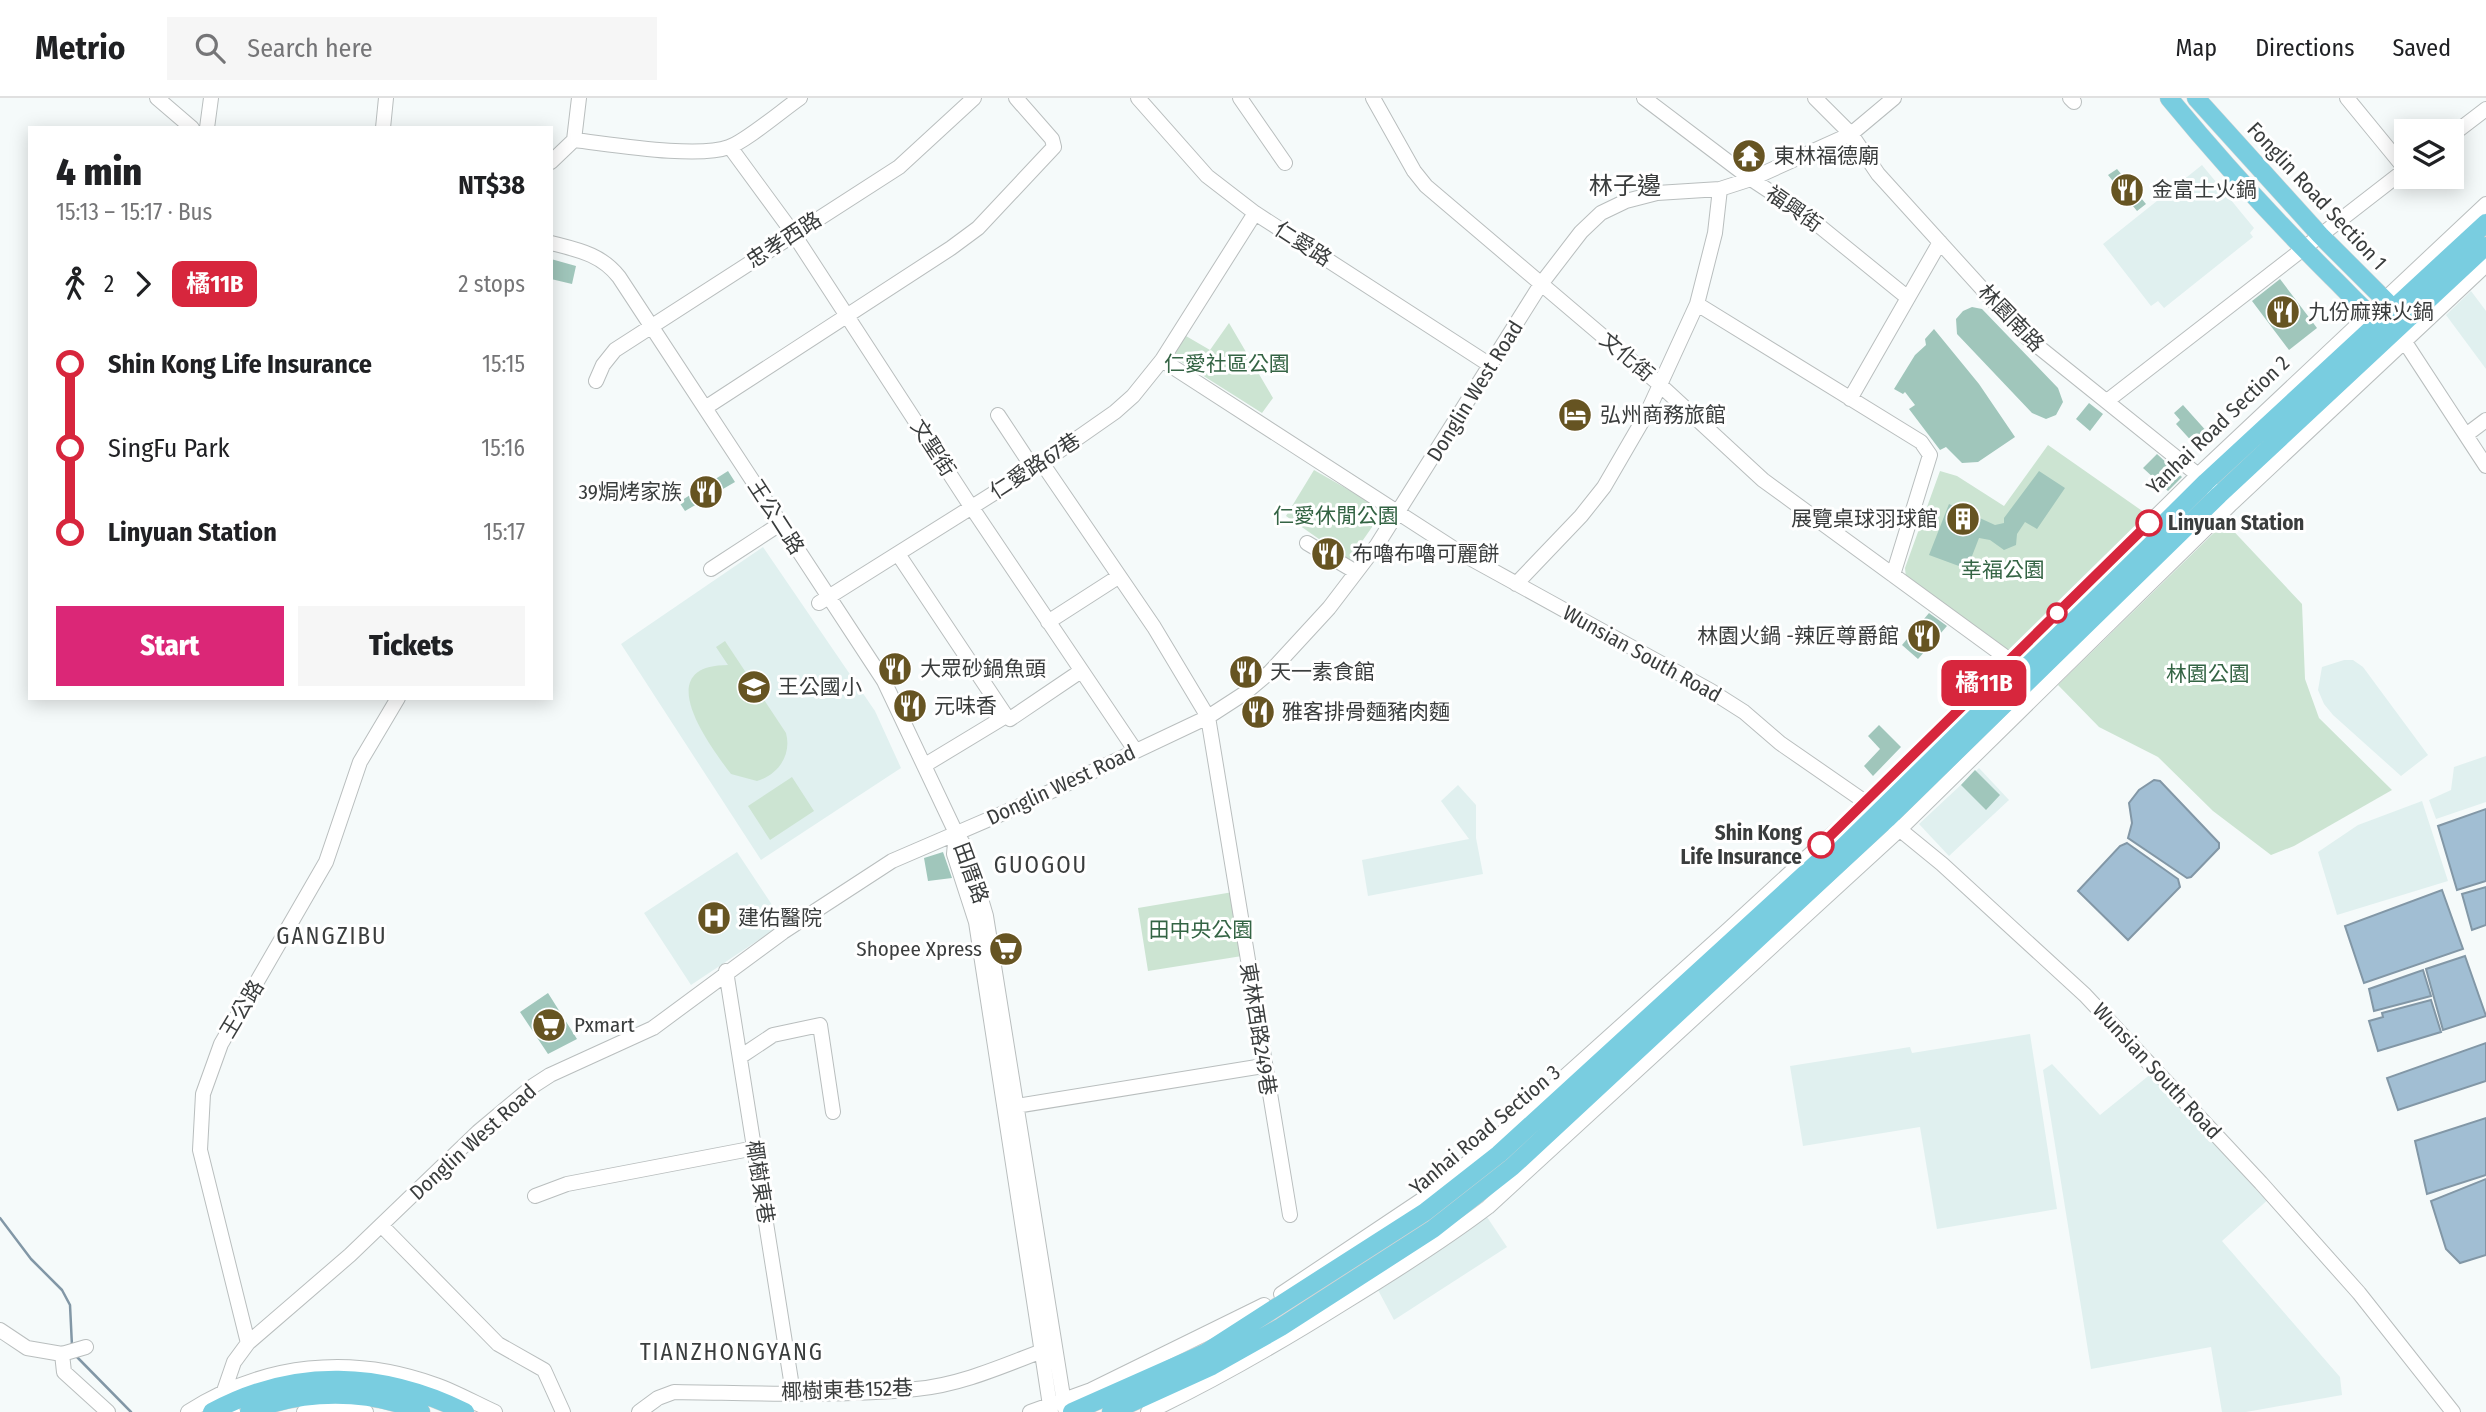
<!DOCTYPE html>
<html lang="en">
<head>
<meta charset="utf-8">
<style>
  :root { --surface:#fff; --page:#f6f6f6; --text:#202124; --muted:#757577; --line:#e0e0e0; --accent:#db2777 }
  body { margin:0; font-family:"Fira Sans Condensed","Noto Sans TC",sans-serif; background:var(--page); color:var(--text); height:100vh; display:flex; flex-direction:column; font-size:26px; white-space:nowrap }
  * { box-sizing:border-box; margin:0 }
  p { font-size:23px; color:var(--muted) }
  .icon { flex:none; width:38px; height:38px; fill:none; stroke:currentColor; stroke-width:2; stroke-linecap:round; stroke-linejoin:round }
  .map { position:relative; flex:1; overflow:hidden }
  .panel { position:absolute; left:28px; top:28px; width:525px; height:574px; display:flex; flex-direction:column; background:var(--surface); border-radius:0px; box-shadow:0 4px 18px #0003 }
  .panel>* { flex:none }
  .badge { padding:0 14px; border-radius:10px; font-size:24px; line-height:46px }
  .controls { position:absolute; left:2394px; top:21px; display:grid; gap:14px }
  .controls a { display:grid; place-items:center; width:70px; height:70px; border-radius:0px; background:var(--surface); box-shadow:0 4px 18px #0003; font-size:35px }
  .map>.badge { position:absolute; translate:-50% -50%; box-shadow:0 0 0 4px #fff }
  .legs { display:flex; align-items:center; gap:10px; height:77px; padding:0 28px; font-size:23px }
  .legs p { margin-inline-start:auto }
  .head { display:flex; align-items:center; justify-content:space-between; height:119px; padding:0 28px }
  h1 { font-size:38px; font-weight:800; line-height:52px }
  .button { display:flex; gap:14px; margin-top:auto; padding:14px 28px }
  .button a { flex:1; height:80px; border-radius:0px; background:var(--accent); color:#fff; font-size:28px; font-weight:800; line-height:80px; text-align:center }
  .button a+a { background:var(--page); color:var(--text) }
  ul { padding:0 28px; list-style:none }
  li { display:flex; align-items:center; gap:24px; height:84px; font-size:26px }
  li i { display:grid; place-items:center; width:10px; height:100%; margin:0 9px; background:currentColor }
  li i::after { content:''; width:18px; height:18px; margin:-9px; border:5px solid; border-radius:50%; background:var(--surface) }
  li p { margin-inline-start:auto }
  li:first-child i { background:linear-gradient(#0000 50%,currentColor 0) }
  li:last-child i { background:linear-gradient(currentColor 50%,#0000 0) }
  header { display:flex; align-items:center; gap:42px; box-sizing:border-box; height:98px; padding:0 35px; background:var(--surface); border-bottom:2px solid var(--line) }
  header strong { font-size:33px }
  nav { display:flex; gap:38px; margin-inline-start:auto; font-size:24px }
  .search { width:490px; height:63px; background:var(--page); display:flex; align-items:center; gap:18px; box-sizing:border-box; padding:0 24px; border-radius:0px; color:var(--muted); font-size:26px }
  .map>svg:first-child { display:block }
  .built { fill:#e0f0ef }
  .green { fill:#cce4d2 }
  .water { fill:#a1bed3; stroke:#8297a6; stroke-width:2 }
  .lines { fill:none; stroke-linecap:round; stroke-linejoin:round }
  .stream { stroke:#8297a6; stroke-width:2.5 }
  .building { fill:#a0c6bb }
  .minor-casing { stroke:#b9bebe; stroke-width:16 }
  .major-casing { stroke:#d4d4d4; stroke-width:19 }
  .minor { stroke:#fff; stroke-width:14 }
  .major { stroke:#79cde0; stroke-width:18 }
  .line-1-casing { stroke:#fff; stroke-width:16 }
  .line-1 { stroke:#d7263d; stroke-width:10 }
  .stop-1-dot { fill:#fff; stroke:#d7263d; stroke-width:3.5 }
  .labels { text-anchor:middle; dominant-baseline:central; stroke-width:6; stroke-linejoin:round; paint-order:stroke }
  .poi-label { font-size:21px; fill:#3a3d3d; stroke:#fff; text-anchor:start }
  .street-label { font-size:21px; fill:#3a3d3d; stroke:#fff }
  .park-label { font-size:21px; fill:#346444; stroke:#fff }
  .stop-label { font-size:21px; font-weight:bold; fill:#3a3d3d; stroke:#fff; text-anchor:start }
  .neighbourhood-label { font-size:23px; letter-spacing:2px; fill:#3a3d3d; stroke:#fff }
  .quarter-label { font-size:24px; fill:#3a3d3d; stroke:#fff }
</style>
</head>
<body>
<header>
<strong>Metrio</strong>
<div class="search"><svg class="icon" aria-label="search" viewBox="0 0 24 24"><circle cx="10" cy="10" r="6"/><path d="M15 15l6 6"/></svg>Search here</div>
<nav><a>Map</a><a>Directions</a><a>Saved</a></nav>
</header>
<div class="map">
<svg width="2486" height="1314" viewBox="0 0 2486 1314">
  <rect width="100%" height="100%" fill="#f5fafa"/>
  <path class="built" d="M2202 67 2254 130 2250 135 2253 139 2164 210 2158 203 2151 208 2103 146Z
    M2471 193 2486 213V271L2446 217Z
    M763 449 875 613 901 670 761 762 621 546Z
    M2344 562H2353L2363 569 2428 657 2401 678 2333 617 2324 606 2318 592 2322 569Z
    M2486 658V704L2436 721 2429 702 2451 692 2454 669Z
    M1979 670 2009 702 1949 758 1919 726Z
    M1458 687 1476 707V740L1483 776 1368 798 1362 762 1469 741 1441 703Z
    M2422 703 2448 783 2337 817 2318 754 2358 727Z
    M737 754 784 825 691 887 644 815Z
    M2030 936 2057 1111 1937 1131 1920 1029 1803 1048 1790 968 1910 949 1912 955Z
    M2052 966 2100 1017 2157 971 2271 1099 2222 1143 2340 1279 2342 1297 2246 1314H2222L2211 1249 2091 1271 2043 972Z
    M1487 1119 1507 1149 1394 1222 1378 1192Z"/>
  <path class="green" d="M1229 225 1273 300 1262 315 1172 258 1186 238 1210 252Z
    M2048 347 2148 417 2008 555 1906 480 1905 470 1940 373 1957 378 2004 408Z
    M1314 372 1384 412 1349 462 1286 418Z
    M2225 424 2302 506 2305 581 2319 620 2392 692 2294 748 2271 757 2213 713 2158 659 2099 629 2058 587Z
    M725 543 786 635C792 657 778 677 757 683L731 676C708 646 650 567 728 567L716 549Z
    M792 679 814 713 770 742 748 708Z
    M1233 794 1242 858 1148 873 1138 810Z"/>
  <path class="water" d="M2154 682 2160 683 2219 745V750L2191 779 2187 780 2128 740 2132 725 2129 705 2139 692Z
    M2486 711V783L2457 792 2438 728Z
    M2127 745 2178 781 2180 789 2128 842 2078 793 2120 748Z
    M2486 789V827L2472 832 2462 796Z
    M2442 792 2463 851 2364 885 2345 828Z
    M2465 858 2486 918 2443 932 2426 871Z
    M2423 872 2431 898 2374 913 2369 891Z
    M2431 902 2441 934 2378 953 2369 923 2383 919 2382 915Z
    M2486 945V983L2398 1012 2387 980Z
    M2486 1020V1077L2427 1096 2415 1043Z
    M2486 1081V1157L2460 1165 2446 1151 2431 1103Z"/>
  <g class="lines">
    <path class="stream" d="M0 1120 31 1161 62 1192 70 1207 72 1248
      M76 1258 131 1314"/>
  </g>
  <path class="building" d="M2117 71 2146 106 2137 113 2108 77Z
    M551 161 576 168 572 186 551 181Z
    M2280 181 2317 230 2289 252 2252 203Z
    M1972 209 1982 211 2058 290 2063 304 2056 317 2046 321 2032 315 1957 236 1956 221 1963 213Z
    M1934 231 1979 286 2015 339 1978 364 1962 365 1946 349 1940 352 1909 311 1915 307 1905 294 1903 296 1894 291 1915 257 1926 247 1925 241Z
    M2089 305 2103 316 2090 333 2076 321Z
    M2183 307 2209 336 2196 348 2176 326 2180 322 2174 315Z
    M2157 356 2182 379 2168 393 2143 370Z
    M728 373 735 384 685 413 679 404Z
    M2039 373 2065 390 2037 431 2025 424 2017 436 2016 447 2004 452 1990 442 1979 440 1967 471 1929 457 1949 406 1995 427 2004 425V420Z
    M1929 515 1947 528 1918 561 1902 547Z
    M1879 627 1901 649 1873 678 1864 668 1880 651 1868 638Z
    M1975 672 2000 697 1986 712 1961 687Z
    M943 754 952 780 928 783 924 760Z
    M548 895 577 941 548 956 520 914Z"/>
  <g class="lines">
    <g class="minor-casing">
      <path id="minor" d="M157 0 192 30
        M1138 0 1207 78 1255 115 1490 267
        M1240 0 1285 65
        M1373 0 1414 73 1426 88 1659 286 1763 382 2015 566
        M1644 0 1751 81 1807 118 1908 200
        M1815 0 1851 36 1878 76 2025 238 2198 377 2226 404
        M2070 0 2074 4
        M2347 0 2406 72
        M207 30 211 0
        M383 30 386 0
        M2452 37 2486 11
        M574 42C610 46 697 61 729 49 745 44 784 11 800 0
        M730 49 793 135 966 401 1135 652
        M551 64 574 42 579 0
        M551 145C578 152 601 156 619 179L884 583 956 735 966 750 986 818 1065 1311
        M1697 206 1921 344 1930 357 1893 477
        M2401 238 2486 368
        M1162 262 1459 454 1711 593 1744 614 1780 645 1871 708
        M596 283 603 267 615 252 899 69 974 0
        M1850 301 1940 144
        M2107 303 2406 71
        M705 310 951 150 978 130 1054 49 1052 41 1016 0
        M998 317 1033 370
        M2466 337 2486 322
        M1042 365 1154 529 1208 619 1290 1117
        M1307 445 1356 474
        M898 456 1006 618 1010 621 1081 573
        M711 471 780 426
        M1516 486 1581 418 1604 389 1647 315 1697 206 1715 135 1720 91
        M819 505 1042 365 1115 314 1133 298 1162 262 1255 115
        M1048 524 1118 479
        M925 667 1006 618
        M1893 726 1942 766 2085 897 2261 1085 2359 1195 2453 1314
        M956 735 954 756 976 824 1051 1314
        M726 873 793 1295
        M740 959 773 937 820 927 833 1014
        M1010 1009 1263 968
        M535 1098 567 1086 755 1050
        M382 1128 498 1246 544 1272 563 1314
        M1281 1196 1432 1095 1493 1043 1729 831 1841 728 2198 377 2486 106
        M0 1232 27 1250 62 1256 64 1274 108 1314
        M248 1245 200 1052 203 996 221 946 326 764 360 664 398 600
        M62 1256 86 1249
        M188 1314C264 1265 351 1256 436 1287 456 1294 475 1305 495 1314
        M233 1314 224 1293 234 1264 248 1245 350 1157 478 1034 533 988 550 977 653 930 783 834 892 763 1022 707 1208 619 1245 595 1270 574 1329 510 1377 447 1541 186 1581 134 1601 115 1626 103 1657 95 1720 91 1751 81 1851 36 1894 0
        M304 1314 342 1311 366 1314
        M639 1314 658 1300 674 1294C754 1295 837 1299 916 1291 962 1287 1007 1266 1050 1250
        M1030 1314 1091 1292 1264 1207
        M1148 1314C1216 1282 1281 1244 1345 1204 1394 1174 1442 1144 1488 1109L1899 732 2230 407 2486 167"/>
    </g>
    <g class="major-casing">
      <path id="major" d="M2169 0C2220 62 2274 121 2331 178 2348 194 2366 217 2387 227
        M2196 0 2320 137 2393 210 2395 221
        M212 1314C295 1269 382 1273 465 1314
        M249 1314C302 1291 369 1291 421 1314
        M1072 1314 1205 1255 1425 1114 1499 1056 1875 712 2206 384 2486 125
        M1111 1314 1212 1268 1281 1229 1433 1131 1512 1069 1887 721 2219 397 2486 148"/>
    </g>
    <use href="#minor" class="minor"/>
    <use href="#major" class="major"/>
  </g>
  <g class="lines">
    <g class="line-1-casing">
      <path id="line-1" d="M1821 747 2149 425"/>
    </g>
    <use href="#line-1" class="line-1"/>
  </g>
  <defs>
    <g id="temple-disc" transform="scale(1.75)"><circle r="9.5" fill="#665422" stroke="#fff"/><path d="M0-6L5-2H3V0L6.5 2.5H4V6H1.5V3h-3V6H-4V2.5H-6.5L-3 0V-2H-5Z" fill="#fff"/></g>
    <g id="restaurant-disc" transform="scale(1.75)"><circle r="9.5" fill="#665422" stroke="#fff"/><path d="M-5-6h1v4h1v-4h1v4h1v-4h1v5L-1.5 .5V6h-2V.5L-5-1ZM5-6V6H3V1.5H1.5Q1.5-4 5-6Z" fill="#fff"/></g>
    <g id="hotel-disc" transform="scale(1.75)"><circle r="9.5" fill="#665422" stroke="#fff"/><path d="M-6-4.5h1.5V1H6V5H4.5V3h-9V5H-6ZM-4 0a1.8 1.8 0 1 1 3.6 0ZM.5 0V-2.5h3Q6-2.5 6 0Z" fill="#fff"/></g>
    <g id="building-disc" transform="scale(1.75)"><circle r="9.5" fill="#665422" stroke="#fff"/><path d="M-4-6H4V6H1V3H-1V6H-4ZM-2.5-4.3h1.7v1.8h-1.7ZM.8-4.3h1.7v1.8H.8ZM-2.5-1h1.7V.8h-1.7ZM.8-1h1.7V.8H.8Z" fill="#fff"/></g>
    <g id="school-disc" transform="scale(1.75)"><circle r="9.5" fill="#665422" stroke="#fff"/><path d="M0-5L7-2L0 1L-7-2ZM-4 1L0 2.5L4 1V4Q0 6-4 4Z" fill="#fff"/></g>
    <g id="hospital-disc" transform="scale(1.75)"><circle r="9.5" fill="#665422" stroke="#fff"/><path d="M-5-5h3v3.5h4V-5h3V5h-3V1.5h-4V5h-3Z" fill="#fff"/></g>
    <g id="supermarket-disc" transform="scale(1.75)"><circle r="9.5" fill="#665422" stroke="#fff"/><path d="M-6-5.5h2.5l.6 2H6L4.5 2H-2.5L-4.4-4H-6ZM-1.5 3.2a1.3 1.3 0 1 0 .1 0ZM3 3.2a1.3 1.3 0 1 0 .1 0Z" fill="#fff"/></g>
  </defs>
  <g fill-rule="evenodd">
    <use href="#temple-disc" x="1749" y="58"/>
    <use href="#restaurant-disc" x="2127" y="92"/>
    <use href="#restaurant-disc" x="2283" y="214"/>
    <use href="#hotel-disc" x="1575" y="317"/>
    <use href="#restaurant-disc" x="706" y="394"/>
    <use href="#building-disc" x="1963" y="421"/>
    <use href="#restaurant-disc" x="1328" y="456"/>
    <use href="#restaurant-disc" x="1924" y="538"/>
    <use href="#restaurant-disc" x="895" y="571"/>
    <use href="#restaurant-disc" x="1246" y="574"/>
    <use href="#school-disc" x="754" y="589"/>
    <use href="#restaurant-disc" x="910" y="608"/>
    <use href="#restaurant-disc" x="1258" y="614"/>
    <use href="#hospital-disc" x="714" y="820"/>
    <use href="#supermarket-disc" x="1006" y="851"/>
    <use href="#supermarket-disc" x="549" y="927"/>
  </g>
  <g class="stop-1-dot">
    <circle cx="2149" cy="425" r="12"/>
    <circle cx="2057" cy="515" r="9"/>
    <circle cx="1821" cy="747" r="12"/>
  </g>
  <g class="labels">
    <g class="poi-label">
      <text x="1774" y="58">東林福德廟</text>
      <text x="2152" y="92">金富士火鍋</text>
      <text x="2308" y="214">九份麻辣火鍋</text>
      <text x="1600" y="317">弘州商務旅館</text>
      <text x="682" y="394" text-anchor="end">39焗烤家族</text>
      <text x="1938" y="421" text-anchor="end">展覽桌球羽球館</text>
      <text x="1352" y="456">布嚕布嚕可麗餅</text>
      <text x="1899" y="538" text-anchor="end">林園火鍋 -辣匠尊爵館</text>
      <text x="920" y="571">大眾砂鍋魚頭</text>
      <text x="1270" y="574">天一素食館</text>
      <text x="778" y="589">王公國小</text>
      <text x="934" y="608">元味香</text>
      <text x="1282" y="614">雅客排骨麵豬肉麵</text>
      <text x="738" y="820">建佑醫院</text>
      <text x="982" y="851" text-anchor="end">Shopee Xpress</text>
      <text x="574" y="927">Pxmart</text>
    </g>
    <g class="street-label">
      <text transform="translate(2317 98) rotate(47)">Fonglin Road Section 1</text>
      <text transform="translate(1794 111) rotate(35)">福興街</text>
      <text transform="translate(784 142) rotate(-33)">忠孝西路</text>
      <text transform="translate(1303 146) rotate(33)">仁愛路</text>
      <text transform="translate(2011 220) rotate(46)">林園南路</text>
      <text transform="translate(1627 259) rotate(40)">文化街</text>
      <text transform="translate(1475 293) rotate(-58)">Donglin West Road</text>
      <text transform="translate(2218 327) rotate(-44)">Yanhai Road Section 2</text>
      <text transform="translate(933 350) rotate(57)">文聖街</text>
      <text transform="translate(1035 368) rotate(-33)">仁愛路67巷</text>
      <text transform="translate(776 419) rotate(57)">王公二路</text>
      <text transform="translate(1642 556) rotate(29)">Wunsian South Road</text>
      <text transform="translate(1061 687) rotate(-25)">Donglin West Road</text>
      <text transform="translate(971 775) rotate(70)">田厝路</text>
      <text transform="translate(242 911) rotate(-59)">王公路</text>
      <text transform="translate(1258 931) rotate(81)">東林西路249巷</text>
      <text transform="translate(2157 973) rotate(47)">Wunsian South Road</text>
      <text transform="translate(1485 1032) rotate(-40)">Yanhai Road Section 3</text>
      <text transform="translate(473 1044) rotate(-42)">Donglin West Road</text>
      <text transform="translate(760 1084) rotate(81)">椰樹東巷</text>
      <text transform="translate(847 1292) rotate(-2)">椰樹東巷152巷</text>
    </g>
    <g class="park-label">
      <text x="1227" y="266">仁愛社區公園</text>
      <text x="1336" y="418">仁愛休閒公園</text>
      <text x="2003" y="472">幸福公園</text>
      <text x="2208" y="576">林園公園</text>
      <text x="1201" y="832">田中央公園</text>
    </g>
    <g class="stop-label">
      <text x="2168" y="425">Linyuan Station</text>
      <text x="1802" y="735" text-anchor="end">Shin Kong<tspan x="1802" dy="24">Life Insurance</tspan></text>
    </g>
    <g class="neighbourhood-label">
      <text x="1041" y="767">GUOGOU</text>
      <text x="332" y="838">GANGZIBU</text>
      <text x="732" y="1254">TIANZHONGYANG</text>
    </g>
    <g class="quarter-label">
      <text x="1625" y="88">林子邊</text>
    </g>
  </g>
</svg>
<div class="controls">
<a><svg class="icon" aria-label="layers" viewBox="0 0 24 24"><path d="M12 4l9 5-9 5-9-5zM3 14l9 5 9-5"/></svg></a>
</div>
<b class="badge" style="left:1984px;top:585px;background:#d7263d;color:#fff">橘11B</b>
<section class="panel">
<div class="head"><div><h1>4 min</h1><p>15:13 – 15:17 · Bus</p></div><b>NT$38</b></div>
<div class="legs"><svg class="icon" aria-label="walk" viewBox="0 0 24 24"><circle cx="13" cy="4" r="2"/><path d="M13 8l-2 6 4 7M11 14l-3 7M7 12l3-4h3l4 4"/></svg>2<svg class="icon" aria-label="forward" viewBox="0 0 24 24"><path d="M9 5l7 7-7 7"/></svg><b class="badge" style="background:#d7263d;color:#fff">橘11B</b><p>2 stops</p></div>
<ul>
<li><i style="color:#d7263d"></i><b>Shin Kong Life Insurance</b><p>15:15</p></li>
<li><i style="color:#d7263d"></i><span>SingFu Park</span><p>15:16</p></li>
<li><i style="color:#d7263d"></i><b>Linyuan Station</b><p>15:17</p></li>
</ul>
<div class="button"><a>Start</a><a>Tickets</a></div>
</section>
</div>
</body>
</html>
